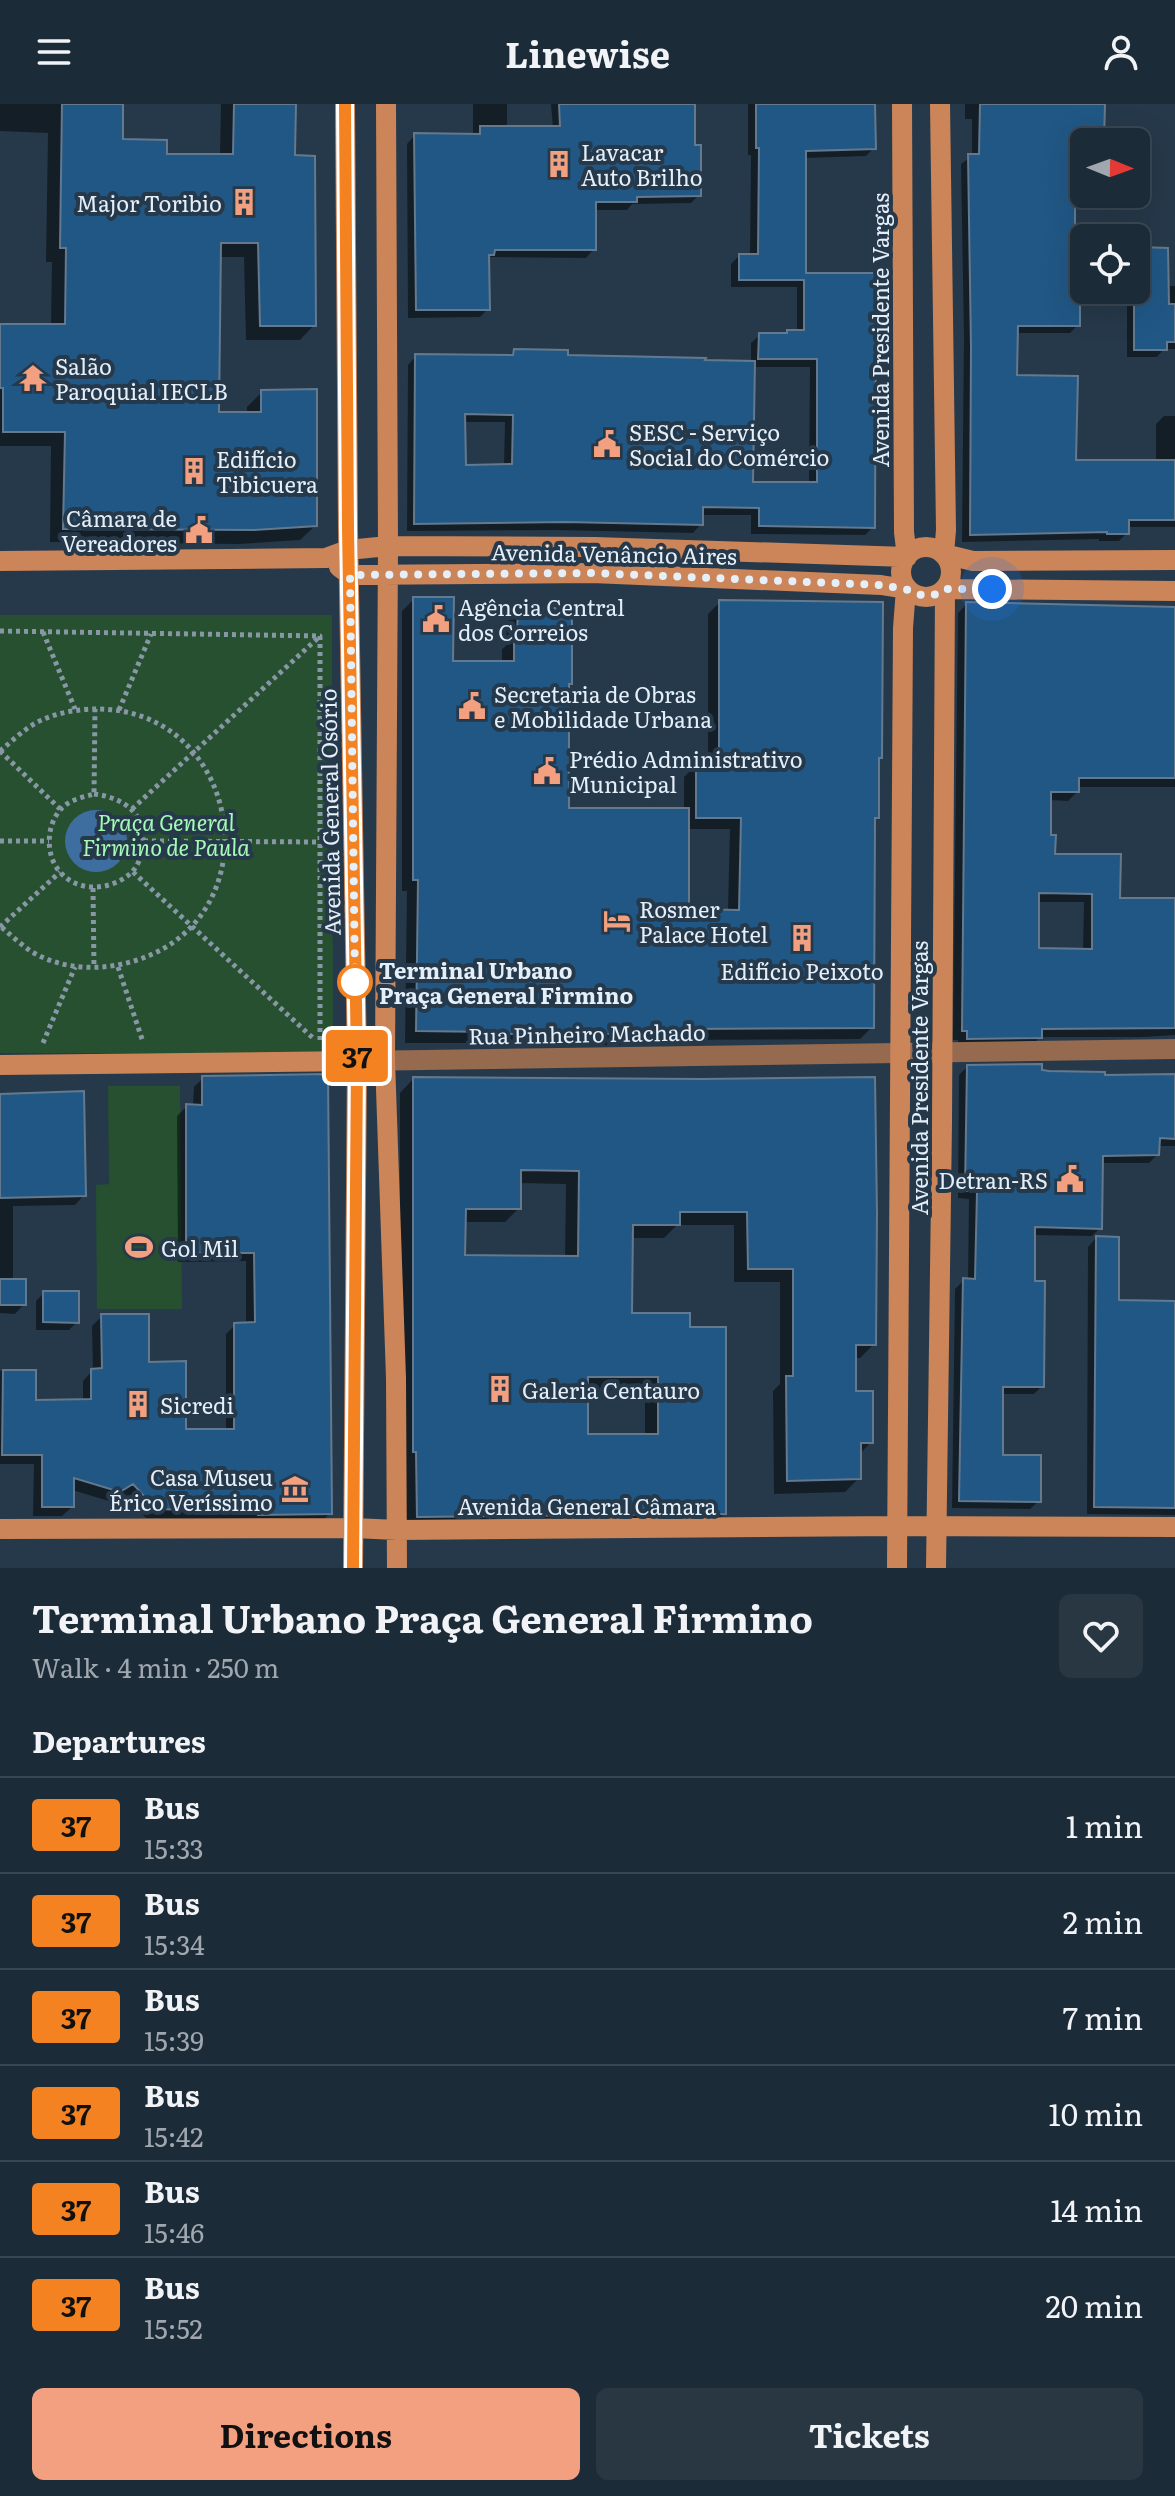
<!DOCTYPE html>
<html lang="en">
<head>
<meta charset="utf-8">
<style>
  :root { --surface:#1c2b38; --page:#293743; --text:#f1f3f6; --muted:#a0a7ae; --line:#3a4753; --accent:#f2a080 }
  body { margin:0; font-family:Literata,serif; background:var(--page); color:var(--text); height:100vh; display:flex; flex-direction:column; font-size:30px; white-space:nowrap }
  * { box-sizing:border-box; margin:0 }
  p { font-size:26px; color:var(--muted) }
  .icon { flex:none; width:44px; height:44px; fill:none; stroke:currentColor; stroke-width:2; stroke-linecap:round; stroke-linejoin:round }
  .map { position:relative; height:1464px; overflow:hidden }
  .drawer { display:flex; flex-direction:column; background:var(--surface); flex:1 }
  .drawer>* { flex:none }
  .badge { padding:0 16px; border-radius:6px; font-size:28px; line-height:52px }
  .needle { width:52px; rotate:91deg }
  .controls { position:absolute; left:1070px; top:24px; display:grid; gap:16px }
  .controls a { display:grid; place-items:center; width:80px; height:80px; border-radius:12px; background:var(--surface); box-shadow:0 8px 32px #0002,0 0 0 2px var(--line); font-size:40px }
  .you { position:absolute; width:40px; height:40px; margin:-20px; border:6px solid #fff; border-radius:50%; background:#1a73e8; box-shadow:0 0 0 12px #1a73e833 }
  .map>.badge { position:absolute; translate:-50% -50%; box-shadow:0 0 0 4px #fff }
  h2 { padding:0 32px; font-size:30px; line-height:72px }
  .round { display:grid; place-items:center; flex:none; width:84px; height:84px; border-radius:12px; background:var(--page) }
  .headline { display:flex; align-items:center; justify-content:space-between; height:136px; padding:0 32px }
  h1 { font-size:38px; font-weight:700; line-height:60px }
  .primary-button { display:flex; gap:16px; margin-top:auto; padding:16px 32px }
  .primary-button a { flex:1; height:92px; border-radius:12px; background:var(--accent); color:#111; font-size:32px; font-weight:700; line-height:92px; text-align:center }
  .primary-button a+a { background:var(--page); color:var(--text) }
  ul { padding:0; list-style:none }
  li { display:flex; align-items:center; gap:24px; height:96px; padding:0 32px; border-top:2px solid var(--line) }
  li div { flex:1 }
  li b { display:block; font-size:30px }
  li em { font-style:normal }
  li .badge { min-width:88px; font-weight:700; text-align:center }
  header { display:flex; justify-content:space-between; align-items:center; height:104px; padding:0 32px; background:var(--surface); font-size:36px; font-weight:700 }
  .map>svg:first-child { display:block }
  .green { fill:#265030 }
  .water { fill:#3e6ea0 }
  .shadow { fill:#0007; fill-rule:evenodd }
  .building { fill:#215785; stroke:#64798d; stroke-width:2; fill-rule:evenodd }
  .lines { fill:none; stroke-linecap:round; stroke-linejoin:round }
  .path { stroke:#8897a5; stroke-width:5; stroke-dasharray:4 4; stroke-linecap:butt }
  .street { stroke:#966a4f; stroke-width:20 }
  .secondary { stroke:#cb8559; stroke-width:20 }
  .line-casing { stroke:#fff; stroke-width:18 }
  .line { stroke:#f58220; stroke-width:12 }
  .walk { stroke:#e4effa; stroke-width:8; stroke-dasharray:0 14.4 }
  .stop-dot { fill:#fff; stroke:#f58220; stroke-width:4 }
  .labels { text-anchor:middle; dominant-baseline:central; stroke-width:8; stroke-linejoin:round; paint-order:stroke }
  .poi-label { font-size:22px; fill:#e4effa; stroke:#26394a; text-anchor:start }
  .street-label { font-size:22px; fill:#e4effa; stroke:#26394a }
  .park-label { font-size:22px; font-style:italic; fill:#a5fbb6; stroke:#26394a }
  .stop-label { font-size:22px; font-weight:bold; fill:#e4effa; stroke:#26394a; text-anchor:start }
</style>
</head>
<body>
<header><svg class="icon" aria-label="menu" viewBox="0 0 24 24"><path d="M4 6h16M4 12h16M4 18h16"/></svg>Linewise<svg class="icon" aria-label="person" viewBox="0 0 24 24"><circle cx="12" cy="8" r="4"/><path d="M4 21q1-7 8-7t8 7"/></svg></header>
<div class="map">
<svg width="1175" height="1464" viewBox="0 0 1175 1464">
  <rect width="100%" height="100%" fill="#26394a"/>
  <path class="green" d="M0 511H332L333 949H0Z
    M108 982H180L182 1205H97L96 1081 109 1080Z"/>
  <path class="water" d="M65 737a31 31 0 1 1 62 0a31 31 0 1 1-62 0Z"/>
  <path class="shadow" d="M0 0H121V37L165 52H220L221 0H294L293 53 314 221 300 236H246L244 153H219L217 310H247V303L262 288 315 422 300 436 239 440 50 438 51 342H0V222H51L52 158H46L48 29 0 27Z
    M473 0H507V24H553L551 0H693V43L699 91 691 99 632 100 627 106H594V145L586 154 489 153 487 155 488 205 480 213 408 214 407 40 415 31 473 32Z
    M748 0H873L874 44 866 52 804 54V172L873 423 865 431 751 430V411H701V420L693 429 556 426 407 427 408 261 416 252 508 253 514 247 566 253 751 259V239L760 231H784L788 228H797V183H731V160L739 152H750L751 51H748ZM753 263H810L809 380H751ZM463 318H505L504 362 464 363Z
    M965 0H1103L1102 38H1084V90H1128L1121 97 1074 96 1073 147 1078 221 1070 229H1016L1015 273 1074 358H1156V320L1164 312H1175V423H1127V429L1119 437H1099V435L962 438 964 232 961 60 972 52V15H965Z
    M1142 145 1167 182H1175V245H1164L1157 253H1127V186H1136V150Z
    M414 495 451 559H502V545L506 542 507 518 519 506 567 582V706H684V673L696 661H708V510L720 498 880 653 877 656V713L873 717 872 923 860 935 679 936 675 940 643 941H482V939H405L407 787H402V507ZM687 725H730L728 807H687Z
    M967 500 1175 505V683H1077V688L1068 697 1049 696V733L1053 752 1118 796H1175V931L1143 933H1040L1031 942 958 943V936H953L958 509ZM1037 798H1084L1083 847 1037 846Z
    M967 963 1103 973 1175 972V1042H1157V1051L1149 1059H1101L1100 1124 1092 1132 1033 1131 1032 1179 1042 1282 1034 1290H1001V1353L1039 1397 1030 1405 952 1404 955 1185 964 1176 968 1177 969 1095 958 1094 959 971Z
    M203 974 330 1409 321 1418 146 1414 123 1388 109 1397 72 1386V1403L62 1412H33L34 1360H0V1267L34 1268V1298L83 1297V1277L93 1266 92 1222 102 1212 147 1260 184 1327H226V1230L235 1221H246V1157L178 1158 177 1012 187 1002H193L194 983Z
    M413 975 702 977 874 1240 860 1254H854V1289L871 1338 859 1351V1374L845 1388 774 1390 773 1287 780 1280V1178H734V1121H677L664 1134H630L629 1211 688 1225 724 1410 710 1423 404 1426 400 1362V989ZM519 1079 566 1080 565 1154 463 1153V1118H505L519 1104ZM586 1286H645V1332H586Z
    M0 991 84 1091 75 1101 13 1102V1177L24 1200 15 1210 0 1209Z
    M1096 1134 1117 1198 1175 1199V1411L1087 1410 1088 1143Z
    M44 1189 77 1218 69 1226H36V1197Z"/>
  <path class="building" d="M62 0H123V35L167 36V50H233L234 0H296L295 51 315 52 316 222H260L258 139H221L219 308H261V286L317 285V422L254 426 63 425 65 328H3V284H0V220H65L66 144H60Z
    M559 0H695V41H701V92L637 93V98H596V146H495L494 151H489L490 206H416L414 29 480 30V22H560Z
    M756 0H875L876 45 806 47V169H876L875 424 759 422V404L703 403V421L566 418 414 420 415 250 513 251 514 245 568 246V251L706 254 705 256 755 257 753 378H817V255H758L759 229H787V226H804V176H739V150H758L759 44H756ZM465 310 513 311 512 360 466 361Z
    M980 0H1105L1104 38H1084V44H1075V145H1080V222H1018L1017 271 1078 272 1076 356H1175V416H1129V430H1107V428L970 431 971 244 968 50H979Z
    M1141 143 1168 144 1169 200H1175V238H1167V246H1134V186H1136V169H1140Z
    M413 493H454L453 557H514V531H517L518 504H572V580H569V704H689V805L739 806 741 714H696V659H719V496L883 498 882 654H879V714H875L874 924 689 925V929L656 930H493V928L416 927 418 776H413Z
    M966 498 1175 503V674H1079V688H1051V731H1056L1055 750H1121L1120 794H1175V924L1042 925V934L967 935V927H962ZM1039 789 1092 790V845L1039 844Z
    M1042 960V966L1049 967 1105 968V971L1175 970V1035L1160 1034 1159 1051 1103 1052 1102 1125 1035 1123V1177H1045L1044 1283H1003V1351H1041V1398L959 1397 963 1174 975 1175 977 1087H965L967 961Z
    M328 970 332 1410 258 1411V1408L156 1405 133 1380 120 1388 74 1374V1403H42V1351H2L3 1266H36V1296L91 1295V1265L102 1264 101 1210H149V1258L186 1257V1325H234V1219L255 1218 254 1149H186V1000L202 1001V972Z
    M413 973 702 975 875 973 877 1110 876 1241H856V1287H873V1339H861V1375L787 1377 786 1272H793V1165H748L747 1108H680V1121H633L632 1209H690V1223H726V1410L417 1413 416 1348H413ZM521 1066 579 1067 578 1152 465 1151 466 1105H521ZM588 1273H658V1330H588Z
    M84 987 86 1092 0 1094V990Z
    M1096 1132 1119 1133V1196L1175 1197V1404L1094 1403Z
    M0 1175H26V1201H0Z
    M43 1187H79V1219L43 1218Z"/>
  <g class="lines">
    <path class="path" d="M0 527 320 532V936
      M43 528 75 605
      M119 606 151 530
      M0 647C11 638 22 627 34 620 53 609 77 605 98 605 241 606 274 809 140 855 106 867 66 867 34 849 22 842 11 831 0 822
      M0 647 60 705
      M94 690C126 694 148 711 142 746 141 754 137 763 132 768 112 787 78 789 60 768 45 751 46 721 61 705 69 696 83 693 94 690L95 605
      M132 705 319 533
      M0 737H49
      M144 737 319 738
      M133 768 314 935
      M93 784 94 863
      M0 823 60 768
      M118 863 143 938
      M43 939 75 863"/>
    <path class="street" d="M357 957 1175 945"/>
    <path class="secondary" d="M345 0 348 425 357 957 353 1464
      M386 0 388 442 385 956 396 1274 397 1464
      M902 0 904 428 907 453
      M940 0 946 426 944 450
      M901 468a25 25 0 1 1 50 0a25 25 0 1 1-50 0Z
      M944 450 973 457 1175 456
      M0 457 326 454 348 446 388 442 594 443 907 453
      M339 463 350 471 592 469 881 481 906 485
      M945 485 1175 487
      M0 961 357 957
      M0 1425 354 1424 397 1426 898 1422 1175 1423
      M897 1464 903 524 906 485
      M936 1464 942 1018 945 485"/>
  </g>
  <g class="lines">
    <g class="line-casing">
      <path id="line" d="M345 0 348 425 357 957 353 1464"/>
    </g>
    <use href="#line" class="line"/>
    <path class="walk" d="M355 878 350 471 592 469 881 481C889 483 900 483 908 486 921 492 932 495 945 485H992"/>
  </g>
  <defs>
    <g id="building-bare" transform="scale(2.16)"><path d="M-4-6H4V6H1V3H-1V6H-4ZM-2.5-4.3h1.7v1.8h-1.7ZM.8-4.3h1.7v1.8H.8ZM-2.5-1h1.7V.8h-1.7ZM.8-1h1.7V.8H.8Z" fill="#f2a080" stroke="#26394a" stroke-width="2.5" paint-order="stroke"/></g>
    <g id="temple-bare" transform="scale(2.16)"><path d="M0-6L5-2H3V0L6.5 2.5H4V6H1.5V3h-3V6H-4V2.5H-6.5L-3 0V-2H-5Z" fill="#f2a080" stroke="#26394a" stroke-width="2.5" paint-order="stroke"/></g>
    <g id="civic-bare" transform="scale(2.16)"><path d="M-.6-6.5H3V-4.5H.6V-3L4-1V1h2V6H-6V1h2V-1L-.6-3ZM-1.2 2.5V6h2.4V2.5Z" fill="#f2a080" stroke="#26394a" stroke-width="2.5" paint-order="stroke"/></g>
    <g id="hotel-bare" transform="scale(2.16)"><path d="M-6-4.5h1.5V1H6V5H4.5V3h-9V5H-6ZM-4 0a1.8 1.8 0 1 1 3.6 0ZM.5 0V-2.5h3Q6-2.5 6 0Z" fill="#f2a080" stroke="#26394a" stroke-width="2.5" paint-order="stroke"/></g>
    <g id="stadium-bare" transform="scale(2.16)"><path d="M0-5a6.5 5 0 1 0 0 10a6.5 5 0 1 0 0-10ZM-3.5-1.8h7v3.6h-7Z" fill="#f2a080" stroke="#26394a" stroke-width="2.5" paint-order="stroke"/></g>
    <g id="museum-bare" transform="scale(2.16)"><path d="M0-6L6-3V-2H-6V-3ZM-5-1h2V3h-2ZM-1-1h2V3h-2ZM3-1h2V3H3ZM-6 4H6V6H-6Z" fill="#f2a080" stroke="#26394a" stroke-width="2.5" paint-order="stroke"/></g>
  </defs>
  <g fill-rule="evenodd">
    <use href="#building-bare" x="559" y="60"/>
    <use href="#building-bare" x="244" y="98"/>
    <use href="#temple-bare" x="33" y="274"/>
    <use href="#civic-bare" x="607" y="340"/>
    <use href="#building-bare" x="194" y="367"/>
    <use href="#civic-bare" x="199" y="426"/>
    <use href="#civic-bare" x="436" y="515"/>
    <use href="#civic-bare" x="472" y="602"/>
    <use href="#civic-bare" x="547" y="667"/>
    <use href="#hotel-bare" x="617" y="817"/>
    <use href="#building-bare" x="802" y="834"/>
    <use href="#civic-bare" x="1070" y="1075"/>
    <use href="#stadium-bare" x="139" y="1143"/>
    <use href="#building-bare" x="500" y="1285"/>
    <use href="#building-bare" x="138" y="1300"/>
    <use href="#museum-bare" x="295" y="1385"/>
  </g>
  <circle class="stop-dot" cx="355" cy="878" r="16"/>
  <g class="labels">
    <g class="poi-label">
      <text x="581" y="47">Lavacar<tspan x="581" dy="25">Auto Brilho</tspan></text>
      <text x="222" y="98" text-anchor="end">Major Toribio</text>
      <text x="55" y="261">Salão<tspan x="55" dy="25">Paroquial IECLB</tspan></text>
      <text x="629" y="327">SESC - Serviço<tspan x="629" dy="25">Social do Comércio</tspan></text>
      <text x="216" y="354">Edifício<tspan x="216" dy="25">Tibicuera</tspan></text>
      <text x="177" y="413" text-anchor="end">Câmara de<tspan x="177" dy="25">Vereadores</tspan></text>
      <text x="458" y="502">Agência Central<tspan x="458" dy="25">dos Correios</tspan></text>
      <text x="494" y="589">Secretaria de Obras<tspan x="494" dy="25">e Mobilidade Urbana</tspan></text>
      <text x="569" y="654">Prédio Administrativo<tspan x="569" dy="25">Municipal</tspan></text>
      <text x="639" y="804">Rosmer<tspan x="639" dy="25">Palace Hotel</tspan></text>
      <text x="802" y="866" text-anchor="middle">Edifício Peixoto</text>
      <text x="1048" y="1075" text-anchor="end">Detran-RS</text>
      <text x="161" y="1143">Gol Mil</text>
      <text x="522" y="1285">Galeria Centauro</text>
      <text x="160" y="1300">Sicredi</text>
      <text x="273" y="1372" text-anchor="end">Casa Museu<tspan x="273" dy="25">Érico Veríssimo</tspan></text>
    </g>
    <g class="street-label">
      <text transform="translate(879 226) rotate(-90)">Avenida Presidente Vargas</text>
      <text transform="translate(614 449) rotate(1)">Avenida Venâncio Aires</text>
      <text transform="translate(329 708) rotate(-91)">Avenida General Osório</text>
      <text transform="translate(587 929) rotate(-1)">Rua Pinheiro Machado</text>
      <text transform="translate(918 974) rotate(-90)">Avenida Presidente Vargas</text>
      <text x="587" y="1401">Avenida General Câmara</text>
    </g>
    <g class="park-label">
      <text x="166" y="717">Praça General<tspan x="166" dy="25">Firmino de Paula</tspan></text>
    </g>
    <g class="stop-label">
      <text x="379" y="865">Terminal Urbano<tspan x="379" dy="25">Praça General Firmino</tspan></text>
    </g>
  </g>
</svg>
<div class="controls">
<a><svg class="needle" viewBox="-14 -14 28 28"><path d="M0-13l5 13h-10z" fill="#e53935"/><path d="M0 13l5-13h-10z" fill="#a0a7ae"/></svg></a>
<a><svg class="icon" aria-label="locate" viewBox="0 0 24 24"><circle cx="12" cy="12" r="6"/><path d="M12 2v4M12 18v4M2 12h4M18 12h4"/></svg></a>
</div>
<div class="you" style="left:992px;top:485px"></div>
<b class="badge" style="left:357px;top:952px;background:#f58220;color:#111">37</b>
</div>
<section class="drawer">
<div class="headline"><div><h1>Terminal Urbano Praça General Firmino</h1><p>Walk · 4 min · 250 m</p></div><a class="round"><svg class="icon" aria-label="heart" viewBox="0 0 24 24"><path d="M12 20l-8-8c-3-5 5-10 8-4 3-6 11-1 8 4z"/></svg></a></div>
<h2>Departures</h2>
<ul>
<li><span class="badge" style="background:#f58220;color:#111">37</span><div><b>Bus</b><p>15:33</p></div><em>1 min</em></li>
<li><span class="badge" style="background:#f58220;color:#111">37</span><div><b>Bus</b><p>15:34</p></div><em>2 min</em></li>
<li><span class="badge" style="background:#f58220;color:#111">37</span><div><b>Bus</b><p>15:39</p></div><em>7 min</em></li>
<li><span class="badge" style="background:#f58220;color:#111">37</span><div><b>Bus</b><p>15:42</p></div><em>10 min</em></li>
<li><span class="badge" style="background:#f58220;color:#111">37</span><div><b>Bus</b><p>15:46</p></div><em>14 min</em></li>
<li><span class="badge" style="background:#f58220;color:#111">37</span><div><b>Bus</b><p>15:52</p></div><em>20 min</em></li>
</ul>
<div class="primary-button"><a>Directions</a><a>Tickets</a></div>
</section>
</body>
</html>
